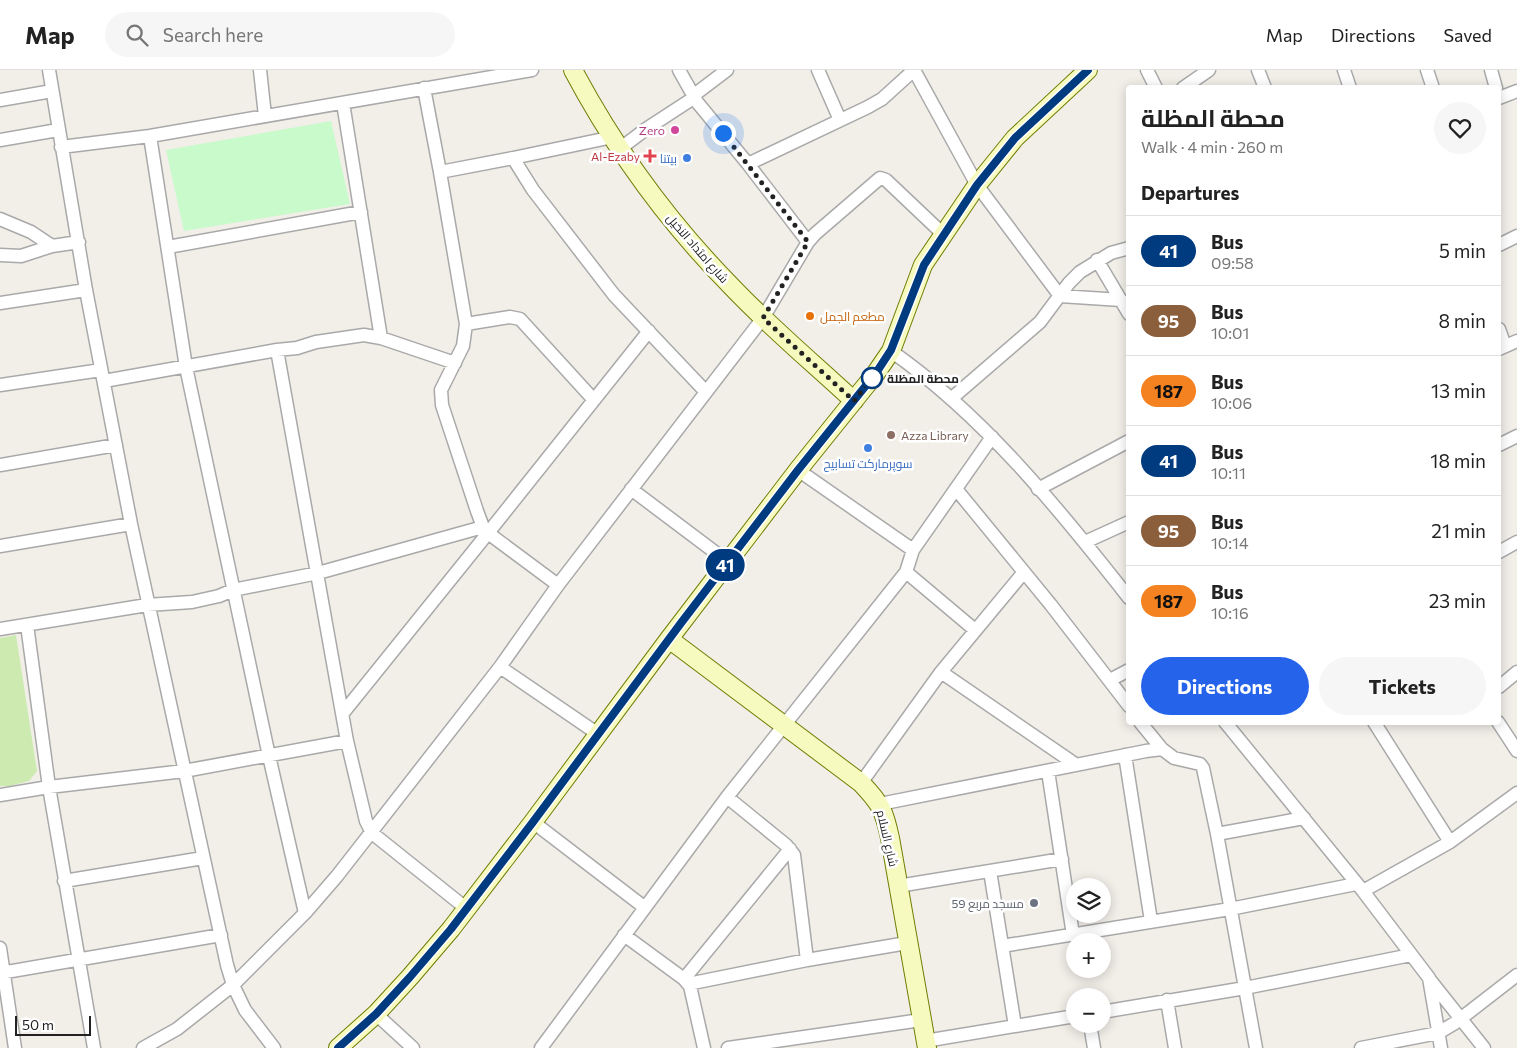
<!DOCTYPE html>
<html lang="en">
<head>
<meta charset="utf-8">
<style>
  :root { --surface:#fff; --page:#f6f6f6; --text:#222; --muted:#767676; --line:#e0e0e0; --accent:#2563eb }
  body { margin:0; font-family:Commissioner,Cairo,sans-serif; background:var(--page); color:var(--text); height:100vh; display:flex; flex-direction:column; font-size:19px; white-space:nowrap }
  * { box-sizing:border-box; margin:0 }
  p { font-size:16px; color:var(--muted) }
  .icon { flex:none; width:28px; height:28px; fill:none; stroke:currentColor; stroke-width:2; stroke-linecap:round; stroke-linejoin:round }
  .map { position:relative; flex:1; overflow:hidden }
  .drawer { position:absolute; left:1126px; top:15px; width:375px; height:640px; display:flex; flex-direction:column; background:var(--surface); border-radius:5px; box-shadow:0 2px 12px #0003 }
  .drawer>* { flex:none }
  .badge { padding:0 10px; border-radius:16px; font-size:18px; line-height:32px }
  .fabs { position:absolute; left:1066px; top:808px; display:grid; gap:10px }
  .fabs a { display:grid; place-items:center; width:45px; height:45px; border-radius:50%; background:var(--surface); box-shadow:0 2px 12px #0003; font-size:25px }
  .scale { position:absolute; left:15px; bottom:12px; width:76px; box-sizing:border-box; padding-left:5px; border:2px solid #222; border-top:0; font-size:14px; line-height:18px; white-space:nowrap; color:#222; -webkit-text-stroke:4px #fff; paint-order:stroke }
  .you { position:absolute; width:25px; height:25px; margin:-12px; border:4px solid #fff; border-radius:50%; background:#1a73e8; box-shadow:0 0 0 8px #1a73e833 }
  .map>.badge { position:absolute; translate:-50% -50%; box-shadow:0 0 0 2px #fff }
  h2 { padding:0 15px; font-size:19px; line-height:45px }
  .round { display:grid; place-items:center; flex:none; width:52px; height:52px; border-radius:26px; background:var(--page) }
  .overview { display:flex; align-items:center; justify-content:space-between; height:85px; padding:0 15px }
  h1 { font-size:24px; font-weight:700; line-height:38px }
  .cta { display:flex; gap:10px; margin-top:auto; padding:10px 15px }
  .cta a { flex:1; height:58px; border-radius:30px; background:var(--accent); color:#fff; font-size:20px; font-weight:700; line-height:58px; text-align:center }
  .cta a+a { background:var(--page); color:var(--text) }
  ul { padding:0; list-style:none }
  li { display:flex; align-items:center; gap:15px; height:70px; padding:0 15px; border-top:1px solid var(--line) }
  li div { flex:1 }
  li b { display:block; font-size:19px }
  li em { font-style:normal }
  li .badge { min-width:55px; font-weight:700; text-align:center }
  header { display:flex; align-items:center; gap:30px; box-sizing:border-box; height:70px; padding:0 25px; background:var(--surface); border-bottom:1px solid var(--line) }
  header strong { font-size:24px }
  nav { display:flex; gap:28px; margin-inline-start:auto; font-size:18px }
  .search { width:350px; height:45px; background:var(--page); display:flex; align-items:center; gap:12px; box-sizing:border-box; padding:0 18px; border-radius:28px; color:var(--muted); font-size:19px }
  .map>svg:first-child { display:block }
  .grass { fill:#cdebb0 }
  .park { fill:#c8facc }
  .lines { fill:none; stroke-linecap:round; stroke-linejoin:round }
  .street-casing { stroke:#a9a9a9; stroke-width:15 }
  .secondary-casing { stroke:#707d05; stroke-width:20 }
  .street { stroke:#fff; stroke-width:12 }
  .secondary { stroke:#f7fabf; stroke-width:18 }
  .line-casing { stroke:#fff; stroke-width:11 }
  .line { stroke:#003b80; stroke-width:8 }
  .walk { stroke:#222; stroke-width:5; stroke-dasharray:0 9 }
  .hotel-dot { fill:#d1479c; stroke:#fff; stroke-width:2 }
  .health-dot { fill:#e0444e; stroke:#fff; stroke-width:2 }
  .shop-dot { fill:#3f7fe0; stroke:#fff; stroke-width:2 }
  .food-dot { fill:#e8710a; stroke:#fff; stroke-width:2 }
  .stop-dot { fill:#fff; stroke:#003b80; stroke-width:2.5 }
  .education-dot { fill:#8d6e63; stroke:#fff; stroke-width:2 }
  .worship-dot { fill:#6b7280; stroke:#fff; stroke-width:2 }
  .labels { text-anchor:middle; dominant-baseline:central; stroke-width:5; stroke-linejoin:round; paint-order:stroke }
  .hotel-label { font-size:12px; fill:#b23c85; stroke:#fff; text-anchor:end }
  .health-label { font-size:12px; fill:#be3a42; stroke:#fff; text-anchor:end }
  .shop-label { font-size:12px; fill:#366cbe; stroke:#fff; text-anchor:end }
  .street-label { font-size:12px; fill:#222; stroke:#fff }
  .food-label { font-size:12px; fill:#c56008; stroke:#fff; text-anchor:start }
  .stop-label { font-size:12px; font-weight:bold; fill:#222; stroke:#fff; text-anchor:start }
  .education-label { font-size:12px; fill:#785e54; stroke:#fff; text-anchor:start }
  .worship-label { font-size:12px; fill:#5b616d; stroke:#fff; text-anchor:end }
</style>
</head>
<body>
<header>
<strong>Map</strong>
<div class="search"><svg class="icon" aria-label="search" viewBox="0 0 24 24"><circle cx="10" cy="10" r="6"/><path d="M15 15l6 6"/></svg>Search here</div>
<nav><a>Map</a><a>Directions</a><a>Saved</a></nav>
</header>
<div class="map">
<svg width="1517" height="978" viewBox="0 0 1517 978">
  <rect width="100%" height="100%" fill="#f2efe9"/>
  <path class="grass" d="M16 565 37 701 29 711 10 716H0V568Z"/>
  <path class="park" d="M331 51 350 134 184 161 166 80Z"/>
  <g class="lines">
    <g class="street-casing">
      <path id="street" d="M49 0 86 220 131 454 227 895 233 915 245 940 274 978
        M260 0 265 46
        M679 0 697 32 748 94 808 172
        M818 0 840 50
        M914 0 977 115 1060 226 1121 230
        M1147 0 1156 18
        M1258 0 1265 18
        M1344 0 1350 18
        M1427 0 1433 18
        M1491 0 1496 18
        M424 18 440 102 466 254 463 276 441 320 442 335 477 441 483 457 488 463 649 261
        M1183 18 1209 0
        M1499 28 1517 21
        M0 30 52 21
        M343 33 381 268
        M150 66 186 297 269 686 305 843
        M0 70 58 60
        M61 77 150 66 532 0
        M621 78 646 59 692 29 694 25 727 0
        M513 88 613 67
        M748 94 868 37 882 29 914 0
        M440 102 513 88 533 120 614 225 706 322
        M0 149 31 162 52 176
        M1499 175 1517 166
        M168 177 361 142
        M0 185 21 186 52 176 79 172
        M1097 190 1129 244
        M0 233 86 220
        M466 254 510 247 520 249 593 329
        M1499 259 1505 276
        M1499 279 1517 271
        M277 280 347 671 366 751 372 763 467 839
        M891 281C984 346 1059 439 1129 528
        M104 311 277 280 297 278 316 272 364 265 381 268 455 293
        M0 315 101 300
        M952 328 1040 252 1069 213 1080 202 1111 183 1129 178
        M1499 375 1517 366
        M0 395 116 375
        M798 400 913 480
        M631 419 728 492
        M956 419 1051 535 1129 636
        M1038 419 1129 371
        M1085 472 1129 452
        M0 476 131 454
        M1499 482 1517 472
        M906 502 975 560
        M27 555 49 717 94 978
        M0 559 147 535 192 532 219 526 233 520 318 503 483 457
        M500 597 598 664
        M941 602 1075 694
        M1110 610 1129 600
        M1499 617 1517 602
        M343 643 488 463 558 515
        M1140 652 1162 679
        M1225 652 1363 821 1429 908 1441 978
        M1374 652 1450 772
        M1498 652 1517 681
        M1125 685 1151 851
        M1048 701 1073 865
        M861 713 941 602 1024 502
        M0 725 49 717 184 701 347 671
        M727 727 786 775 794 785 807 890
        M880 734 1146 681 1162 679 1174 688 1200 694 1203 698 1217 764 1256 978
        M533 752 644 837
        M1217 764 1304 748
        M990 801 1015 956
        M64 811 203 788
        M898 816 1062 789
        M1363 821 1450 772 1517 723
        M624 865 684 909 690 916 704 978
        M1002 876 1230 839 1356 814
        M0 878 15 978
        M0 903 221 865
        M684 909 790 779
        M1430 910 1484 978
        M688 914 807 890 907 873
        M1167 930 1175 978
        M1102 942 1245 918 1411 885
        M376 944 413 978
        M1090 954 1094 978
        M925 971 1075 946
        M143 978 177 959 233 915 305 843 337 806 500 597 558 515 763 248 808 172 815 164 880 108 886 110 943 164
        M541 978 727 727 906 502 913 480 992 367
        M728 978 921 950
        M1361 978 1438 963 1455 953 1517 905"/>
    </g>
    <g class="secondary-casing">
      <path id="secondary" d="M573 0C615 79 669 153 732 217 770 257 813 293 854 331
        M669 569 861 713C881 734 884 740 890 768L927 978
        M338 978 376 944 410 907 451 859 533 752 669 569 798 400 876 303 891 281 923 195 977 115 1015 68 1088 0"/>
    </g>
    <use href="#street" class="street"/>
    <use href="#secondary" class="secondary"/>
  </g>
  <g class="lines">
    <g class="line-casing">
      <path id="line" d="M338 978 376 944 410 907 451 859 533 752 681 553 798 400 876 303 891 280 924 195 977 115 1015 68 1088 0"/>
    </g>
    <use href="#line" class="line"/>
    <path class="walk" d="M723 63 808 172 763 248 854 331 876 303 872 308"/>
  </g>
  <circle class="hotel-dot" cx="675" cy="60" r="5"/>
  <path class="health-dot" d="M647.5 78.5h5v5h5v5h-5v5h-5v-5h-5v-5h5z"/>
  <g class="shop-dot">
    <circle cx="687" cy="88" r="5"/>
    <circle cx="868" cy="378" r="5"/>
  </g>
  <circle class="food-dot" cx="810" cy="246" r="5"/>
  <circle class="stop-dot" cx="872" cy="308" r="10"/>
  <circle class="education-dot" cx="891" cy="365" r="5"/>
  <circle class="worship-dot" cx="1034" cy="833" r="5"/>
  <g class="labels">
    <g class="hotel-label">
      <text x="665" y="60">Zero</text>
    </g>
    <g class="health-label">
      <text x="640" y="86">Al-Ezaby</text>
    </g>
    <g class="shop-label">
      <text x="677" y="88">بيتنا</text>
      <text x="868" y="393" text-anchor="middle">سوپرمارکت تسابيح</text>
    </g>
    <g class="street-label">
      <text transform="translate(698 178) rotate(49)">شارع امتداد النخيل</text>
      <text transform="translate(888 768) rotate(77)">شارع السلام</text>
    </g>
    <g class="food-label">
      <text x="820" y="246">مطعم الجمل</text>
    </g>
    <g class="stop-label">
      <text x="887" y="308">محطة المظلة</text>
    </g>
    <g class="education-label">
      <text x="901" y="365">Azza Library</text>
    </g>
    <g class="worship-label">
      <text x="1024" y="833">مسجد مربع 59</text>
    </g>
  </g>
</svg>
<div class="fabs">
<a><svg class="icon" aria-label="layers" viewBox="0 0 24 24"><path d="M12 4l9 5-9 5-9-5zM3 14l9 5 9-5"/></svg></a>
<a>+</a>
<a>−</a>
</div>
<div class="scale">50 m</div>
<div class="you" style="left:723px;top:63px"></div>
<b class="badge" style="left:725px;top:495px;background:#003b80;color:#fff">41</b>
<section class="drawer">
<div class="overview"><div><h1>محطة المظلة</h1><p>Walk · 4 min · 260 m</p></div><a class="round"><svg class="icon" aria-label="heart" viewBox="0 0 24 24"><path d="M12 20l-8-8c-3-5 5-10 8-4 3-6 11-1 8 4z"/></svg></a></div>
<h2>Departures</h2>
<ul>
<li><span class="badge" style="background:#003b80;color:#fff">41</span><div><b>Bus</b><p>09:58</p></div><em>5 min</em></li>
<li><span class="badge" style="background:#8b5e3c;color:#fff">95</span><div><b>Bus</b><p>10:01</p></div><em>8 min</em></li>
<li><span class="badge" style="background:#f58220;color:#111">187</span><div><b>Bus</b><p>10:06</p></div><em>13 min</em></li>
<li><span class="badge" style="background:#003b80;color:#fff">41</span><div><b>Bus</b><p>10:11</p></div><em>18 min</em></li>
<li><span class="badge" style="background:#8b5e3c;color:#fff">95</span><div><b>Bus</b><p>10:14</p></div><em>21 min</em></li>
<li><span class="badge" style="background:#f58220;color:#111">187</span><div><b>Bus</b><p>10:16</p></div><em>23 min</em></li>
</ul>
<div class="cta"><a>Directions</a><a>Tickets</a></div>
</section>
</div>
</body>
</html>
